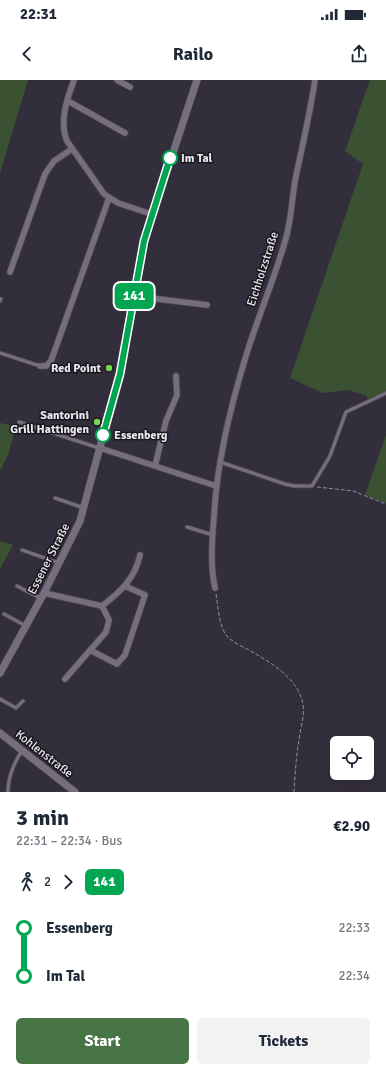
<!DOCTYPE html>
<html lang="en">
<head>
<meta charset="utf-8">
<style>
  :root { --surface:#fff; --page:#f2f2f3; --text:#1f2937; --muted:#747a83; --accent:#487546 }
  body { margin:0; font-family:Signika,sans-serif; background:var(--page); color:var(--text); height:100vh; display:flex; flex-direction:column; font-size:15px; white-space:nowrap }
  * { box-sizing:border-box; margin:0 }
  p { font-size:13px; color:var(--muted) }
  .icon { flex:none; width:22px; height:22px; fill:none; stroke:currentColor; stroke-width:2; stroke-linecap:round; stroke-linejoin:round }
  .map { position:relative; height:712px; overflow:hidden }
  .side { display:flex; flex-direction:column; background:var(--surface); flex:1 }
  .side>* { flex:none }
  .badge { padding:0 8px; border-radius:6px; font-size:14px; line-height:26px }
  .buttons { position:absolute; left:330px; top:656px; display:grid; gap:8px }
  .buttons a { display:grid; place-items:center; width:44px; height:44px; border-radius:6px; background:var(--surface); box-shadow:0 4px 16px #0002; font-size:20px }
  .map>.badge { position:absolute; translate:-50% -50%; box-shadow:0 0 0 2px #fff }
  .legs { display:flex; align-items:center; gap:6px; height:44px; padding:0 16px; font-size:13px }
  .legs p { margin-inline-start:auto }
  .headline { display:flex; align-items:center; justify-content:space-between; height:68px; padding:0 16px }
  h1 { font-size:22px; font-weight:700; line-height:30px }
  .button { display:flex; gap:8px; margin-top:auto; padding:8px 16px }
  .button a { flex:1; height:46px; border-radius:6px; background:var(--accent); color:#fff; font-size:16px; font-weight:700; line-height:46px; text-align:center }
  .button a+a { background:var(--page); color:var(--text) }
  ul { padding:0 16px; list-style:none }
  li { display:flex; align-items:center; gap:14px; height:48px; font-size:15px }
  li i { display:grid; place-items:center; width:6px; height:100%; margin:0 5px; background:currentColor }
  li i::after { content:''; width:10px; height:10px; margin:-5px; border:3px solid; border-radius:50%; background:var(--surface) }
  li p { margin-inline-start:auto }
  li:first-child i { background:linear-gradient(#0000 50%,currentColor 0) }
  li:last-child i { background:linear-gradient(currentColor 50%,#0000 0) }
  .status { display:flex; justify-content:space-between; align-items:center; height:28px; padding:0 20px; background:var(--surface); direction:ltr }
  .status svg { height:11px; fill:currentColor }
  header { display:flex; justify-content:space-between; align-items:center; height:52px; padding:0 16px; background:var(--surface); font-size:18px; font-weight:700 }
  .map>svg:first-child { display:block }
  .green { fill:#3a5132 }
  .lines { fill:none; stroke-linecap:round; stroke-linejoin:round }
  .service-casing { stroke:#514c57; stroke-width:4.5 }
  .minor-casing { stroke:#514c57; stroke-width:7 }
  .tertiary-casing { stroke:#514c57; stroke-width:8 }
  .path { stroke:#928e98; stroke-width:1; stroke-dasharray:4 2; stroke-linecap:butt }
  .service { stroke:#746e7d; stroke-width:3 }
  .minor { stroke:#746e7d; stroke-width:5.5 }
  .tertiary { stroke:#746e7d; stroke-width:7 }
  .line-1-casing { stroke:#fff; stroke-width:9 }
  .line-1 { stroke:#00a651; stroke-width:6 }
  .stop-1-dot { fill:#fff; stroke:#00a651; stroke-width:2 }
  .poi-dot { fill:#79d158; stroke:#1a171d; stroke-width:1.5 }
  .labels { text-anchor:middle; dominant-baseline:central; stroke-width:3; stroke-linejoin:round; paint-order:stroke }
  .stop-label { font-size:12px; font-weight:bold; fill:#eae7ef; stroke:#1a171d; text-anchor:start }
  .street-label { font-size:12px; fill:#eae7ef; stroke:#1a171d }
  .poi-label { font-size:12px; font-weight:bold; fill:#eae7ef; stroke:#1a171d; text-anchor:end }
</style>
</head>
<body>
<div class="status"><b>22:31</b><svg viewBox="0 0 49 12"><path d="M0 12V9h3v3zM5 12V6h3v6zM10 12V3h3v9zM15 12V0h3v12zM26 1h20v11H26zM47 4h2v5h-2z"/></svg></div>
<header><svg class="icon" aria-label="back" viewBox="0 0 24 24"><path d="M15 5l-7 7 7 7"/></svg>Railo<svg class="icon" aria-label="share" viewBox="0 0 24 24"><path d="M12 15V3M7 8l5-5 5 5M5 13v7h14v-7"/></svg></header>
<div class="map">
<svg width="386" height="712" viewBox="0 0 386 712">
  <rect width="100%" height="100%" fill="#332e3b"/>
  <path class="green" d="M0 0H28L0 93Z
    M370 0H386V311L368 319 366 315 348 310 323 313 290 298 363 84 345 71Z
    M0 343 16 346 8 375 0 391Z
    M386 355V423L365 415Z
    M0 461 13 465 0 489Z"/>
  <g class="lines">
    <g class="service-casing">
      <path id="service" d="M0 221 1 219
        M0 273 40 286
        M19 342 99 368
        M220 382 285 404 294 406H312L330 376 346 332 386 313
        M55 418 84 428
        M187 447 213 455
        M22 470 59 483
        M17 506 40 518
        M4 534 26 546
        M0 619 16 628 23 621
        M8 712C8 696 14 684 22 670"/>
    </g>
    <g class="minor-casing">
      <path id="minor" d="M74 0C67 19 59 41 67 61L104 114 118 123 151 134
        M117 0 130 7
        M68 21 125 53
        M10 192 45 94 54 81 72 69
        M134 216 207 225
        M40 286H46L51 281 109 118
        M100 368 216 406
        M155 386 166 341 177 315 176 296
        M215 508C210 485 212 460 214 436 217 381 230 328 246 276 258 236 275 198 286 158 291 140 292 120 295 101 302 67 310 34 315 0
        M44 513 102 526 109 540 106 552 65 599
        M102 526C120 512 135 499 140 475
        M90 570 117 584 125 575 145 515 125 506"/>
    </g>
    <g class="tertiary-casing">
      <path id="tertiary" d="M0 593 44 513 80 441 120 293 144 161 197 0
        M0 653 75 712"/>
    </g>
    <path class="path" d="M317 407 353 411 386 424
      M216 514C218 526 219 545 226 555 232 562 241 566 249 570 270 582 298 598 303 624 305 636 300 649 299 660 296 677 295 695 294 712"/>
    <use href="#service" class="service"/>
    <use href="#minor" class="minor"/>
    <use href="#tertiary" class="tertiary"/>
  </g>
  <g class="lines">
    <g class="line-1-casing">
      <path id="line-1" d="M103 355 120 294 144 161 170 78"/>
    </g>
    <use href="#line-1" class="line-1"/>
  </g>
  <g class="stop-1-dot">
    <circle cx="170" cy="78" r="7"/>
    <circle cx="103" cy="355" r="7"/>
  </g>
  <g class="poi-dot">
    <circle cx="109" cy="288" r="4"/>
    <circle cx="97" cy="342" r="4"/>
  </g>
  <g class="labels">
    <g class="stop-label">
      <text x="181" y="78">Im Tal</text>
      <text x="114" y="355">Essenberg</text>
    </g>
    <g class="street-label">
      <text transform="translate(263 189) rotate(-72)">Eichholzstraße</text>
      <text transform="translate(49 479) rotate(-63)">Essener Straße</text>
      <text transform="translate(44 674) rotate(38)">Kohlenstraße</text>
    </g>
    <g class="poi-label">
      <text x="101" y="288">Red Point</text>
      <text x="89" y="335">Santorini<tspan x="89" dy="14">Grill Hattingen</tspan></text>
    </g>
  </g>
</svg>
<div class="buttons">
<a><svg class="icon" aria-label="locate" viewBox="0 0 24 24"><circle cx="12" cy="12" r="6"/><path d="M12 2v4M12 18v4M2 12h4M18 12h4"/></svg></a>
</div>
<b class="badge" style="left:134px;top:216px;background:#00a651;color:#fff">141</b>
</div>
<section class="side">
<div class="headline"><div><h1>3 min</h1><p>22:31 – 22:34 · Bus</p></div><b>€2.90</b></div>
<div class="legs"><svg class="icon" aria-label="walk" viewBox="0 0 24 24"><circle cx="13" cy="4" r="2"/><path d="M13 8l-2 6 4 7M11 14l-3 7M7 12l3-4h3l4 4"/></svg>2<svg class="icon" aria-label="forward" viewBox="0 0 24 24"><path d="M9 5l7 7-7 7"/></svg><b class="badge" style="background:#00a651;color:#fff">141</b></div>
<ul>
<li><i style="color:#00a651"></i><b>Essenberg</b><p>22:33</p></li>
<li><i style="color:#00a651"></i><b>Im Tal</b><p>22:34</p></li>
</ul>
<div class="button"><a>Start</a><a>Tickets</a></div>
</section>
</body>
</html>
